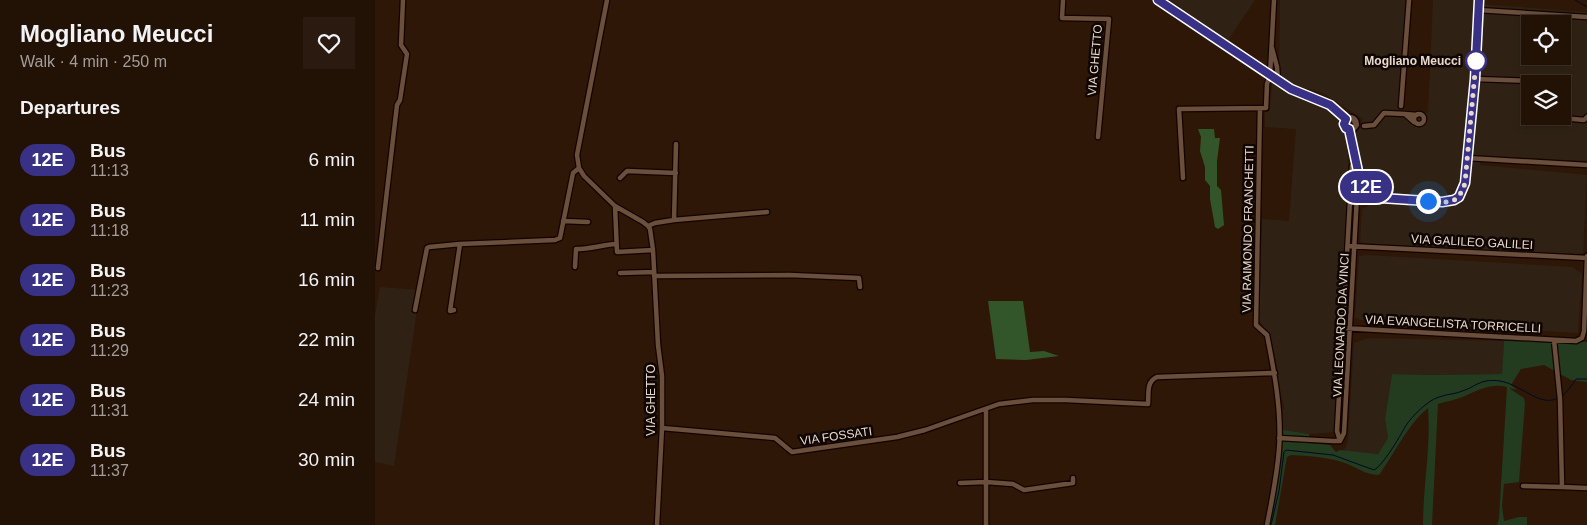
<!DOCTYPE html>
<html lang="en">
<head>
<meta charset="utf-8">
<style>
  :root { --surface:#221105; --page:#2a1a0f; --text:#f1f3f6; --muted:#a29d9a; --line:#3f3127 }
  body { margin:0; font-family:Helvetica,sans-serif; background:var(--page); color:var(--text); height:100vh; display:flex; flex-direction:column; font-size:19px; white-space:nowrap }
  * { box-sizing:border-box; margin:0 }
  p { font-size:16px; color:var(--muted) }
  .icon { flex:none; width:28px; height:28px; fill:none; stroke:currentColor; stroke-width:2; stroke-linecap:round; stroke-linejoin:round }
  .map { position:relative; flex:1; overflow:hidden }
  .sheet { display:flex; flex-direction:column; background:var(--surface); width:375px }
  .sheet>* { flex:none }
  .badge { padding:0 10px; border-radius:16px; font-size:18px; line-height:32px }
  .fabs { position:absolute; left:1146px; top:15px; display:grid; gap:10px }
  .fabs a { display:grid; place-items:center; width:50px; height:50px; border-radius:0px; background:var(--surface); box-shadow:0 2px 8px #0003,0 0 0 1px var(--line); font-size:25px }
  .you { position:absolute; width:25px; height:25px; margin:-12px; border:4px solid #fff; border-radius:50%; background:#1a73e8; box-shadow:0 0 0 8px #1a73e833 }
  .map>.badge { position:absolute; translate:-50% -50%; box-shadow:0 0 0 2px #fff }
  h2 { padding:0 20px; font-size:19px; line-height:45px }
  .round { display:grid; place-items:center; flex:none; width:52px; height:52px; border-radius:0px; background:var(--page) }
  .overview { display:flex; align-items:center; justify-content:space-between; height:85px; padding:0 20px }
  h1 { font-size:24px; font-weight:800; line-height:38px }
  ul { padding:0; list-style:none }
  li { display:flex; align-items:center; gap:15px; height:60px; padding:0 20px }
  li div { flex:1 }
  li b { display:block; font-size:19px }
  li em { font-style:normal }
  li .badge { min-width:55px; font-weight:700; text-align:center }
  main { display:flex; flex:1; min-height:0 }
  .map>svg:first-child { display:block }
  .industrial { fill:#2f2215; fill-rule:evenodd }
  .green { fill:#233b1e }
  .forest { fill:#325629 }
  .lines { fill:none; stroke-linecap:round; stroke-linejoin:round }
  .stream { stroke:#000925; stroke-width:1 }
  .street-casing { stroke:#150300; stroke-width:7 }
  .secondary-casing { stroke:#150300; stroke-width:9 }
  .street { stroke:#6a4f3d; stroke-width:4.5 }
  .secondary { stroke:#6a4f3d; stroke-width:6 }
  .line-casing { stroke:#fff; stroke-width:11 }
  .line { stroke:#393185; stroke-width:8 }
  .walk { stroke:#e8d8ce; stroke-width:5; stroke-dasharray:0 9 }
  .stop-dot { fill:#fff; stroke:#393185; stroke-width:2.5 }
  .labels { text-anchor:middle; dominant-baseline:central; stroke-width:5; stroke-linejoin:round; paint-order:stroke }
  .street-label { font-size:12px; fill:#e8d8ce; stroke:#0f0602 }
  .stop-label { font-size:12px; font-weight:bold; fill:#e8d8ce; stroke:#0f0602; text-anchor:end }
</style>
</head>
<body>
<main>
<section class="sheet">
<div class="overview"><div><h1>Mogliano Meucci</h1><p>Walk · 4 min · 250 m</p></div><a class="round"><svg class="icon" aria-label="heart" viewBox="0 0 24 24"><path d="M12 20l-8-8c-3-5 5-10 8-4 3-6 11-1 8 4z"/></svg></a></div>
<h2>Departures</h2>
<ul>
<li><span class="badge" style="background:#393185;color:#fff">12E</span><div><b>Bus</b><p>11:13</p></div><em>6 min</em></li>
<li><span class="badge" style="background:#393185;color:#fff">12E</span><div><b>Bus</b><p>11:18</p></div><em>11 min</em></li>
<li><span class="badge" style="background:#393185;color:#fff">12E</span><div><b>Bus</b><p>11:23</p></div><em>16 min</em></li>
<li><span class="badge" style="background:#393185;color:#fff">12E</span><div><b>Bus</b><p>11:29</p></div><em>22 min</em></li>
<li><span class="badge" style="background:#393185;color:#fff">12E</span><div><b>Bus</b><p>11:31</p></div><em>24 min</em></li>
<li><span class="badge" style="background:#393185;color:#fff">12E</span><div><b>Bus</b><p>11:37</p></div><em>30 min</em></li>
</ul>
</section>
<div class="map">
<svg width="1212" height="525" viewBox="0 0 1212 525">
  <rect width="100%" height="100%" fill="#2e1707"/>
  <path class="industrial" d="M795 0H880L855 37 854 42Z
    M905 0H1031L1024 109 1053 113 1058 0H1101L1102 4 1212 12V161L1108 156 1105 165 1212 175 1208 253 1195 255 992 245 985 242 987 209 992 207 997 199V190L990 183 985 171 980 146 979 131 988 119 948 93 915 84 906 78 904 73ZM1155 24H1188V56H1155ZM1155 84H1188V116H1155Z
    M897 84 909 90 957 108 968 118 972 142 974 185 959 432 934 434 903 429 909 407 901 377V375L903 371 895 334 884 321V318L887 219 914 221 921 129 890 127V112L894 111 895 109Z
    M992 255 1197 267 1207 274 1203 333 985 320 980 317 984 256Z
    M5 287 45 290 19 466 0 462V315Z
    M993 338 1129 341 1127 374 1055 375 1017 374 1010 419 1013 438 1003 454 966 451 970 449 973 440 979 343Z"/>
  <path class="green" d="M1129 341 1212 342V382L1196 380 1169 365 1146 369 1136 385 1142 390 1134 388 1149 398 1150 403 1144 482 1129 484 1127 505 1129 521 1144 517H1152V525H1122L1124 518 1132 387C1116 383 1104 390 1090 396 1081 400 1072 401 1063 404L1057 525H1048C1048 486 1056 447 1053 408 1033 424 1019 454 1004 475 990 475 980 466 967 462 951 457 933 456 916 455L912 457 900 525H892L898 498 903 429 934 434V443L955 445 961 452 965 450 1003 454 1013 438 1010 419 1017 374 1055 375 1127 374Z"/>
  <path class="forest" d="M823 129H839L840 138H845L842 161V186L846 190 849 225 843 229 840 227 835 199V186L830 180V167L825 151 826 137Z
    M613 301H648L655 352 669 351 684 356 651 360 621 359Z"/>
  <g class="lines">
    <path class="stream" d="M1200 0 1212 7
      M896 525 904 491 909 452 911 450 958 455 999 470C1009 464 1024 438 1030 427 1036 417 1053 400 1064 397 1072 394 1082 394 1090 390 1096 388 1101 384 1107 382 1148 370 1169 431 1201 379H1212"/>
    <g class="street-casing">
      <path id="street" d="M232 0 202 155 204 168 209 176 240 206 268 222 273 226 275 229 278 250 283 345 287 376V428L282 525
        M688 0 687 18 734 19 723 137
        M1103 10 1212 17
        M897 48 902 67 903 80
        M1100 79 1159 81
        M1026 106 1034 0
        M885 108 881 325 892 335C899 370 907 412 904 449 902 475 897 500 892 525
        M1039 119a5 5 0 1 1 10 0a5 5 0 1 1-10 0Z
        M1188 118 1209 120 1212 117
        M1039 122 1030 114 1042 115
        M989 126 999 125 1009 113 1030 114
        M1092 158 1212 165
        M245 178 252 171 301 173
        M808 178 804 109 891 108 892 84 895 75 899 0
        M240 206 242 252 278 250
        M299 220 301 144
        M188 221 213 222
        M273 226 280 223 299 220 392 212
        M973 246 1212 258
        M200 267 201 249C215 249 227 245 241 244
        M3 268 22 105 25 100 32 54 26 45 28 0
        M245 273 279 272
        M279 276 414 275 484 278 485 287
        M40 310 52 248 54 247 85 244 180 240 185 238 198 173 204 168
        M79 310 75 311 85 244
        M968 328 1201 341 1207 338 1209 331 1212 256
        M1179 340 1185 399 1187 487 1212 488
        M611 410V525
        M287 428 400 438 417 452 522 437 550 430 624 404 658 400H691L773 404C774 393 771 382 782 377L900 373
        M904 438 958 441H965
        M965 441 962 431 977 166 980 161
        M965 441 969 433 982 196
        M585 483 611 482 638 484 649 490 698 483V478
        M1148 486 1187 487"/>
    </g>
    <g class="secondary-casing">
      <path id="secondary" d="M783 0 916 89 955 105 971 119C976 116 981 119 981 125L978 129H974
        M971 119 969 124 971 128 974 129 984 176 993 191 1004 197
        M984 176C983 184 977 194 986 198L991 197 1067 202C1083 200 1085 198 1090 183L1100 79 1104 0"/>
    </g>
    <use href="#street" class="street"/>
    <use href="#secondary" class="secondary"/>
  </g>
  <g class="lines">
    <g class="line-casing">
      <path id="line" d="M783 0 916 89 955 105 971 119 969 124 971 128 974 129 984 176 993 192 1006 198 1067 202 1079 200 1084 197 1090 183 1100 79 1104 0"/>
    </g>
    <use href="#line" class="line"/>
    <path class="walk" d="M1053 201C1074 203 1083 205 1090 183L1101 61"/>
  </g>
  <circle class="stop-dot" cx="1101" cy="61" r="10"/>
  <g class="labels">
    <g class="street-label">
      <text transform="translate(720 60) rotate(-85)">VIA GHETTO</text>
      <text transform="translate(873 229) rotate(-89)">VIA RAIMONDO FRANCHETTI</text>
      <text transform="translate(1097 242) rotate(3)">VIA GALILEO GALILEI</text>
      <text transform="translate(1078 324) rotate(3)">VIA EVANGELISTA TORRICELLI</text>
      <text transform="translate(966 325) rotate(-87)">VIA LEONARDO DA VINCI</text>
      <text transform="translate(276 400) rotate(-90)">VIA GHETTO</text>
      <text transform="translate(461 436) rotate(-8)">VIA FOSSATI</text>
    </g>
    <g class="stop-label">
      <text x="1086" y="61">Mogliano Meucci</text>
    </g>
  </g>
</svg>
<div class="fabs">
<a><svg class="icon" aria-label="locate" viewBox="0 0 24 24"><circle cx="12" cy="12" r="6"/><path d="M12 2v4M12 18v4M2 12h4M18 12h4"/></svg></a>
<a><svg class="icon" aria-label="layers" viewBox="0 0 24 24"><path d="M12 4l9 5-9 5-9-5zM3 14l9 5 9-5"/></svg></a>
</div>
<div class="you" style="left:1053px;top:201px"></div>
<b class="badge" style="left:991px;top:187px;background:#393185;color:#fff">12E</b>
</div>
</main>
</body>
</html>
